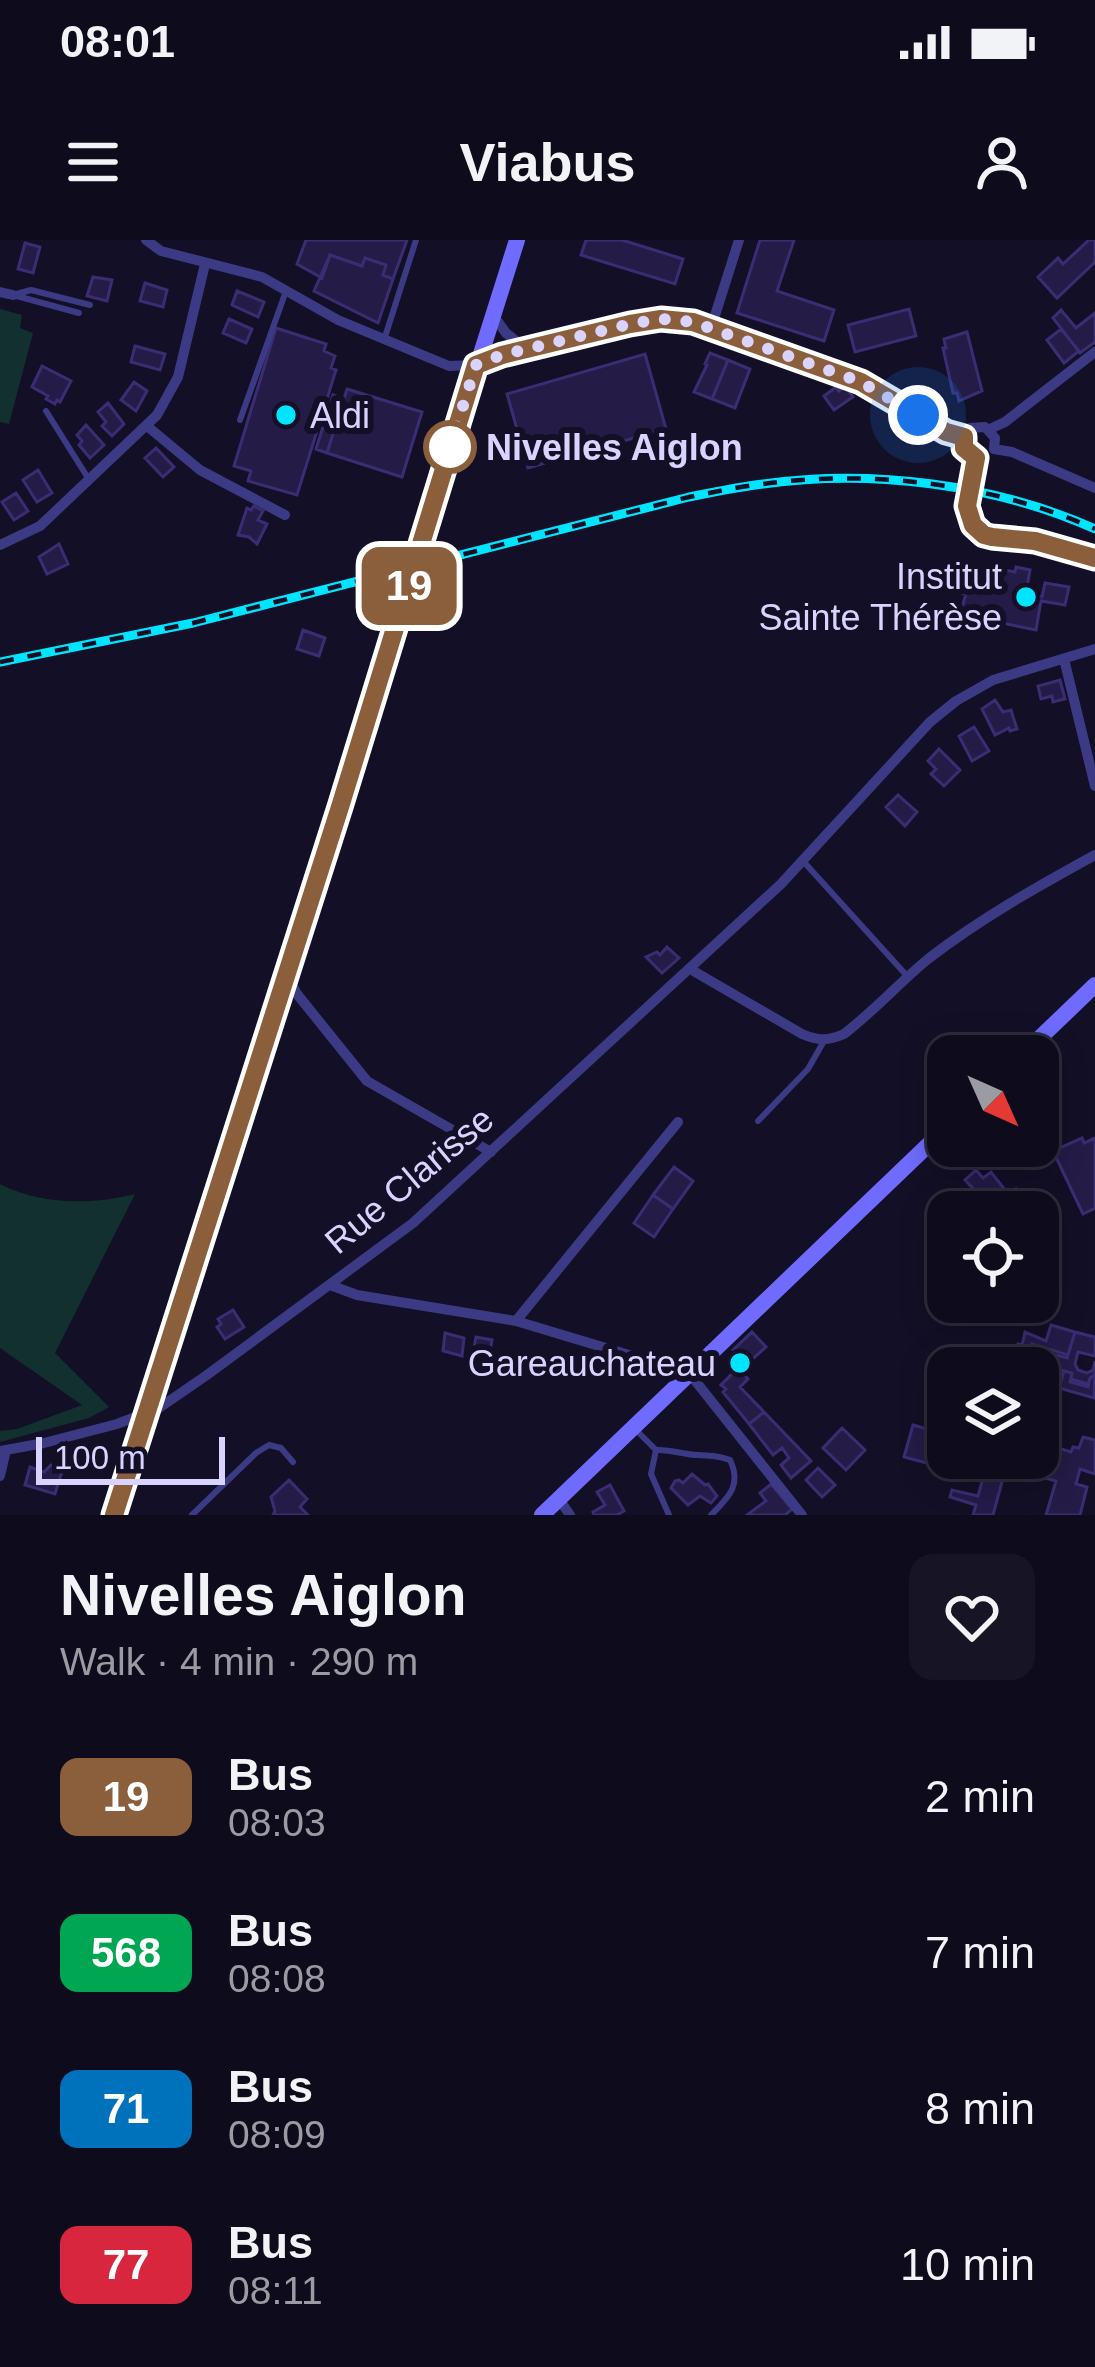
<!DOCTYPE html>
<html lang="en">
<head>
<meta charset="utf-8">
<style>
  :root { --surface:#0e0b1c; --page:#171425; --text:#f1f3f6; --muted:#9b9ba3; --line:#2e2b3b }
  body { margin:0; font-family:Helvetica,sans-serif; background:var(--page); color:var(--text); height:100vh; display:flex; flex-direction:column; font-size:45px; white-space:nowrap }
  * { box-sizing:border-box; margin:0 }
  p { font-size:39px; color:var(--muted) }
  .icon { flex:none; width:66px; height:66px; fill:none; stroke:currentColor; stroke-width:2; stroke-linecap:round; stroke-linejoin:round }
  .map { position:relative; height:1275px; overflow:hidden }
  .sheet { display:flex; flex-direction:column; background:var(--surface); flex:1 }
  .sheet>* { flex:none }
  .badge { padding:0 24px; border-radius:18px; font-size:42px; line-height:78px }
  .needle { width:78px; rotate:135deg }
  .tools { position:absolute; left:927px; top:795px; display:grid; gap:24px }
  .tools a { display:grid; place-items:center; width:132px; height:132px; border-radius:24px; background:var(--surface); box-shadow:0 6px 30px #0003,0 0 0 3px var(--line); font-size:60px }
  .scale { position:absolute; left:36px; bottom:30px; width:189px; box-sizing:border-box; padding-left:12px; border:6px solid #d9d4ff; border-top:0; font-size:33px; line-height:42px; white-space:nowrap; color:#d9d4ff; -webkit-text-stroke:9px #130f26; paint-order:stroke }
  .you { position:absolute; width:60px; height:60px; margin:-30px; border:9px solid #fff; border-radius:50%; background:#1a73e8; box-shadow:0 0 0 18px #1a73e833 }
  .map>.badge { position:absolute; translate:-50% -50%; box-shadow:0 0 0 6px #fff }
  .round { display:grid; place-items:center; flex:none; width:126px; height:126px; border-radius:24px; background:var(--page) }
  .head { display:flex; align-items:center; justify-content:space-between; height:204px; padding:0 60px }
  h1 { font-size:57px; font-weight:800; line-height:90px }
  ul { padding:0; list-style:none }
  li { display:flex; align-items:center; gap:36px; height:156px; padding:0 60px }
  li div { flex:1 }
  li b { display:block; font-size:45px }
  li em { font-style:normal }
  li .badge { min-width:132px; font-weight:700; text-align:center }
  .status { display:flex; justify-content:space-between; align-items:center; height:84px; padding:0 60px; background:var(--surface); direction:ltr }
  .status svg { height:33px; fill:currentColor }
  header { display:flex; justify-content:space-between; align-items:center; height:156px; padding:0 60px; background:var(--surface); font-size:54px; font-weight:800 }
  .map>svg:first-child { display:block }
  .green { fill:#12302f }
  .building { fill:#241b47; stroke:#3b2d73; stroke-width:3 }
  .lines { fill:none; stroke-linecap:round; stroke-linejoin:round }
  .street-tunnel { stroke:#312d47; stroke-width:10; stroke-dasharray:10 5; stroke-linecap:butt }
  .lane { stroke:#3d3a85; stroke-width:6 }
  .street { stroke:#3d3a85; stroke-width:10 }
  .secondary { stroke:#6f6bff; stroke-width:16 }
  .rail-casing { stroke:#00e5ff; stroke-width:9 }
  .rail { stroke:#130f26; stroke-width:4.5; stroke-dasharray:14; stroke-linecap:butt }
  .line-casing { stroke:#fff; stroke-width:27 }
  .line { stroke:#8b5e3c; stroke-width:18 }
  .walk { stroke:#d9d4ff; stroke-width:12; stroke-dasharray:0 21.6 }
  .poi-dot { fill:#00e5ff; stroke:#130f26; stroke-width:4.5 }
  .stop-dot { fill:#fff; stroke:#8b5e3c; stroke-width:6 }
  .labels { text-anchor:middle; dominant-baseline:central; stroke-width:12; stroke-linejoin:round; paint-order:stroke }
  .poi-label { font-size:36px; fill:#d9d4ff; stroke:#130f26; text-anchor:end }
  .stop-label { font-size:36px; font-weight:bold; fill:#d9d4ff; stroke:#130f26; text-anchor:start }
  .street-label { font-size:36px; fill:#d9d4ff; stroke:#130f26 }
</style>
</head>
<body>
<div class="status"><b>08:01</b><svg viewBox="0 0 49 12"><path d="M0 12V9h3v3zM5 12V6h3v6zM10 12V3h3v9zM15 12V0h3v12zM26 1h20v11H26zM47 4h2v5h-2z"/></svg></div>
<header><svg class="icon" aria-label="menu" viewBox="0 0 24 24"><path d="M4 6h16M4 12h16M4 18h16"/></svg>Viabus<svg class="icon" aria-label="person" viewBox="0 0 24 24"><circle cx="12" cy="8" r="4"/><path d="M4 21q1-7 8-7t8 7"/></svg></header>
<div class="map">
<svg width="1095" height="1275" viewBox="0 0 1095 1275">
  <rect width="100%" height="100%" fill="#130f26"/>
  <path class="green" d="M0 69 22 75 20 88 33 93 9 184 0 182Z
    M0 944C40 965 92 965 135 954L55 1113 109 1167 89 1178 0 1202V1191L17 1189 82 1165 0 1108Z"/>
  <path class="building" d="M306 0H407L393 39 383 35 386 25 365 18 362 26 330 15 322 38 297 24Z
    M586 0H622L683 19 675 44 581 15Z
    M760 0H794L777 51 834 70 824 101 737 73Z
    M1089 0H1095V22L1057 58 1038 37 1058 18 1063 24Z
    M25 3 40 7 33 33 18 29Z
    M330 15 362 26 365 18 386 25 383 35 393 39 378 83 314 51Z
    M93 37 112 40 107 61 87 56Z
    M145 43 167 50 163 67 140 61Z
    M237 51 264 62 258 77 232 65Z
    M909 69 916 96 855 112 848 85Z
    M1061 70 1076 88 1095 73V102L1080 113 1053 78Z
    M229 79 252 89 246 103 223 93Z
    M276 88 326 104 324 111 335 116 331 128 336 130 297 255 248 241 251 231 234 226Z
    M1061 89 1079 111 1064 123 1047 100Z
    M967 92 982 151 959 161 957 153H953L943 108H946L944 99Z
    M135 106 165 114 160 130 131 122Z
    M710 113 728 120 712 159 694 152 707 125 705 124Z
    M645 114 666 189 528 228 507 154Z
    M728 120 750 129 735 168 712 159Z
    M42 126 71 141 60 162 57 160 55 164 46 159 48 156 32 147Z
    M134 142 147 151 136 171 121 160Z
    M845 146 853 157 834 170 824 156 836 147 839 151Z
    M347 149 422 172 402 237 327 213Z
    M333 155 344 159 327 213 316 209Z
    M108 163 124 184 112 196 102 186 106 182 98 172Z
    M86 185 104 205 90 218 79 205 82 201 77 195Z
    M156 208 174 227 163 237 145 218Z
    M38 230 52 253 37 262 23 240Z
    M16 253 28 271 14 280 2 262Z
    M254 266 263 271 258 280 267 284 257 304 249 297 238 295 247 268 251 270Z
    M59 304 68 324 47 334 39 317Z
    M1016 327 1030 330 1026 353 1042 357 1045 343 1069 347 1065 365 1041 361 1036 390 977 378 975 388 957 384 966 354 959 353 964 329 981 333 978 349 989 351 994 328 1015 332Z
    M303 390 325 398 319 416 297 409Z
    M1060 440 1065 459 1053 462 1052 456 1041 459 1038 446Z
    M995 460 1003 472 1011 470 1017 489 1010 491 1009 488 995 495 982 469Z
    M974 487 989 511 972 521 959 496Z
    M939 509 960 530 944 546 931 534 936 529 928 521Z
    M898 555 917 572 905 586 886 567Z
    M667 707 679 718 662 733 646 717 657 712 660 715Z
    M1082 898 1084 903 1095 898V968L1083 974 1053 911Z
    M674 927 693 941 673 969 653 955Z
    M976 930 983 938 991 932 1009 955 1016 949 1034 972H996L965 940Z
    M653 955 673 969 654 997 634 983Z
    M233 1070 244 1087 225 1099 217 1087 221 1084 218 1079Z
    M1051 1085 1075 1092 1068 1115 1032 1104 1029 1112 1017 1108 1018 1104 1022 1105 1025 1092 1046 1101Z
    M752 1092 766 1107 747 1124 733 1110Z
    M1075 1092 1095 1097V1116L1078 1112 1075 1124 1078 1130 1087 1133 1093 1130 1095 1121V1135L1090 1138 1088 1144 1071 1139 1072 1133 1051 1127 1048 1136 1038 1133V1128H1025L1031 1108 1067 1118Z
    M445 1093 464 1098 462 1116 443 1111Z
    M476 1097 492 1100 488 1126 471 1123Z
    M738 1128 748 1139 740 1147 764 1172 749 1184 723 1152 726 1149 721 1145Z
    M1064 1131 1072 1133 1070 1142 1088 1147 1090 1138 1095 1135 1094 1158 1059 1148Z
    M764 1172 811 1221 791 1238 781 1225 789 1218 782 1208 773 1215 749 1184Z
    M913 1185 948 1195V1218H1038V1202L1071 1212 1073 1207 1079 1208 1083 1197 1095 1200V1234L1080 1229 1076 1244 1087 1247 1080 1275H1046L1056 1241 1000 1225 998 1229 1005 1231 993 1275H973L976 1265 950 1257 952 1250 978 1256 983 1238 904 1217Z
    M842 1188 865 1210 846 1230 823 1208Z
    M51 1225 63 1228 55 1254 25 1245 30 1227 44 1232Z
    M818 1228 835 1245 822 1257 806 1240Z
    M692 1234 705 1245 708 1244 717 1256 711 1263 700 1256 688 1265 671 1248 675 1241 679 1240 683 1243Z
    M289 1240 307 1259 300 1267 308 1275H273L275 1271 271 1257Z
    M771 1244 792 1269 785 1275H747L766 1261 760 1253Z
    M610 1245 624 1271 617 1275H594L593 1272 605 1265 597 1252Z"/>
  <g class="lines">
    <path class="street-tunnel" d="M968 260 975 229"/>
    <path class="lane" d="M79 73 13 55 31 50 90 65
      M384 100 416 0
      M46 171 88 238
      M240 180 286 51
      M803 621 908 737
      M758 881 808 829 824 801
      M636 1190 656 1210C671 1209 684 1215 698 1215 711 1216 718 1215 730 1220 742 1245 729 1257 711 1275
      M656 1210 651 1234 669 1275
      M192 1275 256 1213 269 1205 281 1208 293 1222"/>
    <path class="street" d="M146 0 161 11 262 37 338 80 449 126 476 125 502 115 630 84 661 79 693 82 861 142 946 192 964 197
      M0 52 13 55
      M493 75 506 93 527 110
      M711 88 739 0
      M147 186 200 230 285 275
      M990 189 1005 182 1095 112
      M964 197 970 188 985 187 995 198 994 209
      M964 197V207L976 218
      M994 209 1012 212 1095 248
      M968 260 969 276 973 285 984 295 1035 301 1095 318
      M0 305 40 286 157 175 178 137 205 24
      M1064 419 1095 546
      M690 729 802 794C818 801 828 801 844 794 874 771 899 743 928 719 981 678 1037 647 1095 615
      M287 736 297 754 367 841 491 912
      M330 1045 357 1055 516 1081 689 1133 802 1275
      M516 1081 678 882
      M0 1211 44 1203 117 1184 159 1168 207 1135 413 983 781 644 930 482 956 461 993 440 1095 409
      M0 1236 6 1210
      M559 1259 570 1275"/>
    <path class="secondary" d="M1021 816 1095 745
      M114 1275 517 0
      M542 1275 948 886"/>
    <g class="rail-casing">
      <path id="rail" d="M0 422 193 383 689 257C714 252 738 247 763 244 872 229 995 244 1095 289"/>
    </g>
    <use href="#rail" class="rail"/>
  </g>
  <g class="lines">
    <g class="line-casing">
      <path id="line" d="M114 1275 340 567 476 125 502 115 630 84 661 79 693 82 861 142 946 192 964 197V208L976 218 967 266 973 285 984 295 992 297 1035 301 1095 318"/>
    </g>
    <use href="#line" class="line"/>
    <path class="walk" d="M450 207 476 125 502 115 630 84 661 79 693 82 861 142 918 175"/>
  </g>
  <g class="poi-dot">
    <circle cx="286" cy="175" r="12"/>
    <circle cx="1026" cy="357" r="12"/>
    <circle cx="740" cy="1123" r="12"/>
  </g>
  <circle class="stop-dot" cx="450" cy="207" r="24"/>
  <g class="labels">
    <g class="poi-label">
      <text x="310" y="175" text-anchor="start">Aldi</text>
      <text x="1002" y="336">Institut<tspan x="1002" dy="41">Sainte Thérèse</tspan></text>
      <text x="716" y="1123">Gareauchateau</text>
    </g>
    <g class="stop-label">
      <text x="486" y="207">Nivelles Aiglon</text>
    </g>
    <g class="street-label">
      <text transform="translate(409 940) rotate(-40)">Rue Clarisse</text>
    </g>
  </g>
</svg>
<div class="tools">
<a><svg class="needle" viewBox="-14 -14 28 28"><path d="M0-13l5 13h-10z" fill="#e53935"/><path d="M0 13l5-13h-10z" fill="#9b9ba3"/></svg></a>
<a><svg class="icon" aria-label="locate" viewBox="0 0 24 24"><circle cx="12" cy="12" r="6"/><path d="M12 2v4M12 18v4M2 12h4M18 12h4"/></svg></a>
<a><svg class="icon" aria-label="layers" viewBox="0 0 24 24"><path d="M12 4l9 5-9 5-9-5zM3 14l9 5 9-5"/></svg></a>
</div>
<div class="scale">100 m</div>
<div class="you" style="left:918px;top:175px"></div>
<b class="badge" style="left:409px;top:346px;background:#8b5e3c;color:#fff">19</b>
</div>
<section class="sheet">
<div class="head"><div><h1>Nivelles Aiglon</h1><p>Walk · 4 min · 290 m</p></div><a class="round"><svg class="icon" aria-label="heart" viewBox="0 0 24 24"><path d="M12 20l-8-8c-3-5 5-10 8-4 3-6 11-1 8 4z"/></svg></a></div>
<ul>
<li><span class="badge" style="background:#8b5e3c;color:#fff">19</span><div><b>Bus</b><p>08:03</p></div><em>2 min</em></li>
<li><span class="badge" style="background:#00a651;color:#fff">568</span><div><b>Bus</b><p>08:08</p></div><em>7 min</em></li>
<li><span class="badge" style="background:#0072bc;color:#fff">71</span><div><b>Bus</b><p>08:09</p></div><em>8 min</em></li>
<li><span class="badge" style="background:#d7263d;color:#fff">77</span><div><b>Bus</b><p>08:11</p></div><em>10 min</em></li>
</ul>
</section>
</body>
</html>
